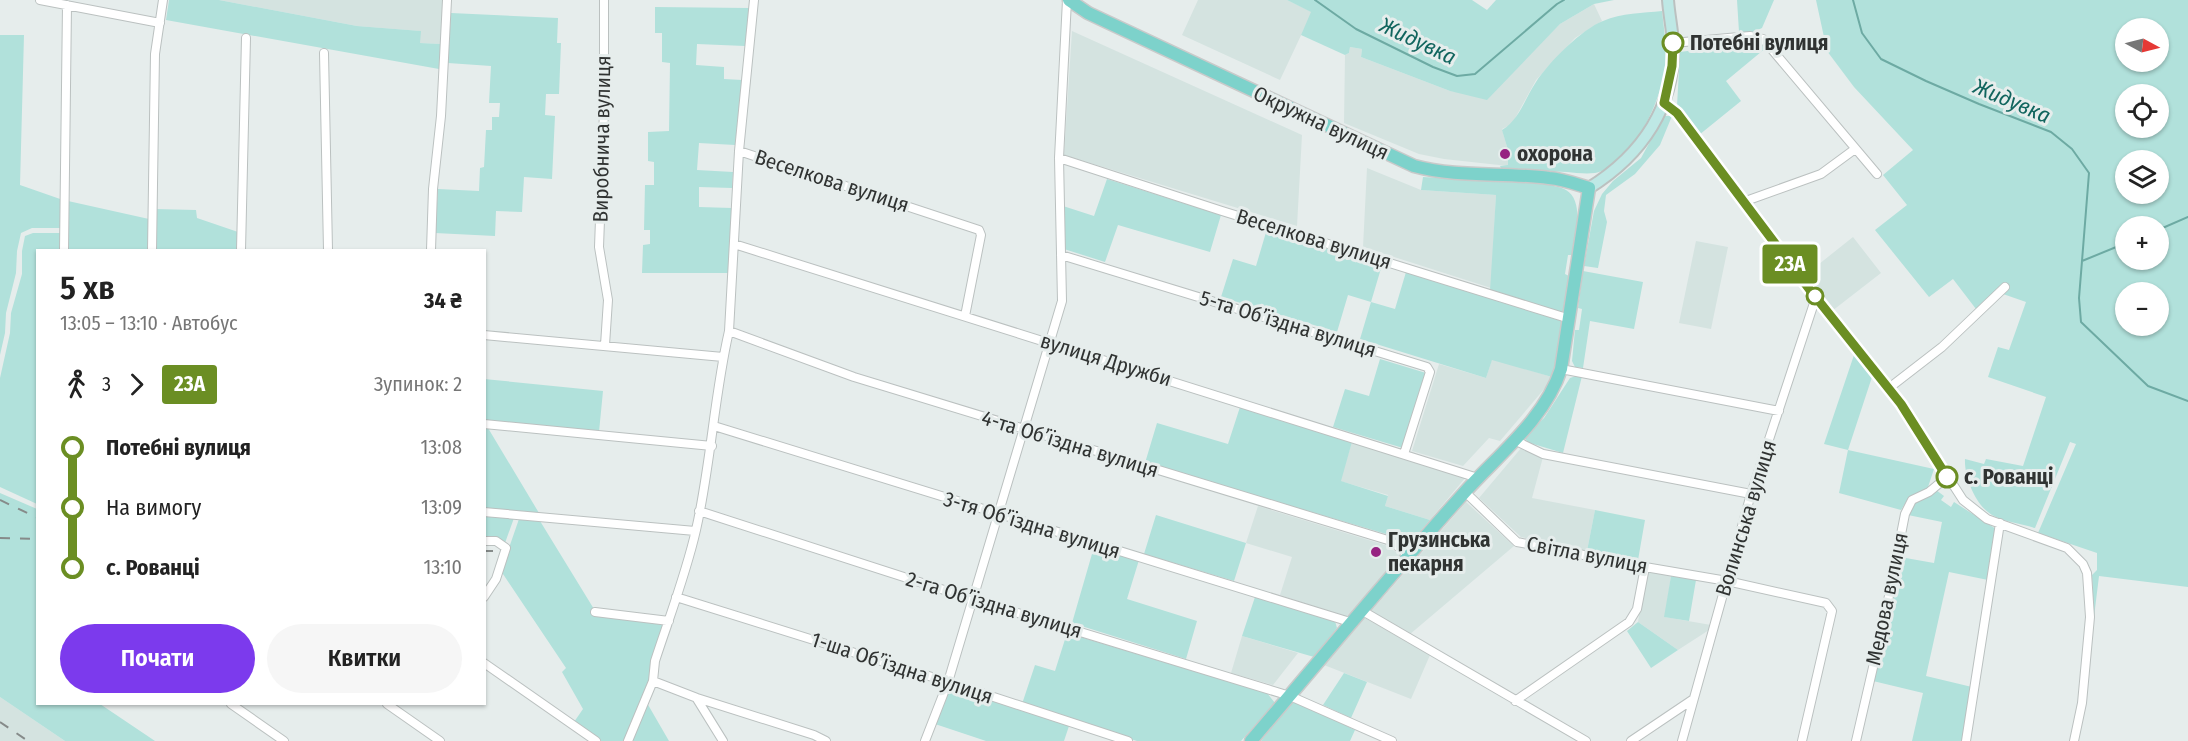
<!DOCTYPE html>
<html lang="uk">
<head>
<meta charset="utf-8">
<style>
  :root { --surface:#fff; --page:#f6f6f6; --text:#222; --muted:#767676; --accent:#7c3aed }
  body { margin:0; font-family:"Fira Sans Condensed",sans-serif; background:var(--page); color:var(--text); height:100vh; display:flex; flex-direction:column; font-size:22px; white-space:nowrap }
  * { box-sizing:border-box; margin:0 }
  p { font-size:20px; color:var(--muted) }
  .icon { flex:none; width:33px; height:33px; fill:none; stroke:currentColor; stroke-width:2; stroke-linecap:round; stroke-linejoin:round }
  .map { position:relative; flex:1; overflow:hidden }
  .panel { position:absolute; left:36px; top:249px; width:450px; height:456px; display:flex; flex-direction:column; background:var(--surface); border-radius:0px; box-shadow:0 2px 4px #0004 }
  .panel>* { flex:none }
  .badge { padding:0 12px; border-radius:4px; font-size:21px; line-height:39px }
  .needle { width:39px; rotate:97deg }
  .fabs { position:absolute; left:2115px; top:18px; display:grid; gap:12px }
  .fabs a { display:grid; place-items:center; width:54px; height:54px; border-radius:50%; background:var(--surface); box-shadow:0 2px 4px #0004; font-size:30px }
  .map>.badge { position:absolute; translate:-50% -50%; box-shadow:0 0 0 3px #fff }
  .legs { display:flex; align-items:center; gap:9px; height:66px; padding:0 24px; font-size:20px }
  .legs p { margin-inline-start:auto }
  .overview { display:flex; align-items:center; justify-content:space-between; height:102px; padding:0 24px }
  h1 { font-size:33px; font-weight:600; line-height:45px }
  .action { display:flex; gap:12px; margin-top:auto; padding:12px 24px }
  .action a { flex:1; height:69px; border-radius:36px; background:var(--accent); color:#fff; font-size:24px; font-weight:600; line-height:69px; text-align:center }
  .action a+a { background:var(--page); color:var(--text) }
  ul { padding:0 24px; list-style:none }
  li { display:flex; align-items:center; gap:21px; height:60px; font-size:22px }
  li i { display:grid; place-items:center; width:9px; height:100%; margin:0 8px; background:currentColor }
  li i::after { content:''; width:15px; height:15px; margin:-8px; border:4px solid; border-radius:50%; background:var(--surface) }
  li p { margin-inline-start:auto }
  li:first-child i { background:linear-gradient(#0000 50%,currentColor 0) }
  li:last-child i { background:linear-gradient(currentColor 50%,#0000 0) }
  .map>svg:first-child { display:block }
  .built { fill:#d4e3e0 }
  .green { fill:#b1e1db; fill-rule:evenodd }
  .lines { fill:none; stroke-linecap:round; stroke-linejoin:round }
  .stream { stroke:#6daaa3; stroke-width:2 }
  .street-casing { stroke:#bbc1c0; stroke-width:10 }
  .secondary-casing { stroke:#bbc1c0; stroke-width:14 }
  .primary-casing { stroke:#c9caca; stroke-width:15 }
  .street { stroke:#fff; stroke-width:8 }
  .secondary { stroke:#bee8e5; stroke-width:10 }
  .primary { stroke:#7dd2cb; stroke-width:12 }
  .rail { stroke:#868b8a; stroke-width:2; stroke-dasharray:10 10; stroke-linecap:butt }
  .line-1-casing { stroke:#fff; stroke-width:14 }
  .line-1 { stroke:#6b8e23; stroke-width:9 }
  .stop-1-dot { fill:#fff; stroke:#6b8e23; stroke-width:3 }
  .poi-dot { fill:#962381; stroke:#e6edec; stroke-width:2 }
  .labels { text-anchor:middle; dominant-baseline:central; stroke-width:6; stroke-linejoin:round; paint-order:stroke }
  .stop-label { font-size:21px; font-weight:bold; fill:#303332; stroke:#e6edec; text-anchor:start }
  .street-label { font-size:21px; fill:#303332; stroke:#e6edec }
  .poi-label { font-size:21px; font-weight:bold; fill:#303332; stroke:#e6edec; text-anchor:start }
  .water-label { font-size:22px; font-style:italic; fill:#11655e; stroke:#e6edec }
</style>
</head>
<body>
<div class="map">
<svg width="2188" height="741" viewBox="0 0 2188 741">
  <rect width="100%" height="100%" fill="#e6edec"/>
  <path class="built" d="M219 0H444L441 44 420 43V31L357 26Z
    M1198 0H1287L1312 12 1280 80 1182 35Z
    M1594 4 1602 21 1575 38 1536 80 1512 124 1502 129 1508 150V166L1444 159 1419 154 1344 123 1345 55 1349 53 1350 47 1362 49 1361 57 1450 91 1489 96 1560 24Z
    M1072 31 1302 135 1297 226 1064 155Z
    M1367 168 1421 190 1496 195 1491 288 1363 247Z
    M1853 237 1881 273 1832 311 1804 276Z
    M1696 241 1728 247 1711 329 1679 323Z
    M1492 359 1552 377 1545 388 1500 441 1489 438 1463 466 1412 451 1439 364 1486 378Z
    M1352 442 1466 477 1430 520 1385 506 1388 495 1340 481Z
    M1522 447 1543 457 1532 498 1595 510 1587 551 1521 537 1479 498Z
    M1466 502 1514 546 1409 635 1371 611Z
    M1258 506 1388 546 1401 556 1346 617 1280 595 1292 557 1246 543Z
    M1649 572 1671 576 1665 617 1711 625 1709 630 1678 650 1638 622 1645 575Z
    M1365 618 1430 655 1411 699 1324 665Z
    M1242 636 1298 653 1273 685 1231 673Z
    M0 697 65 741H0Z"/>
  <path class="green" d="M169 0H219L357 26 421 31 420 43 441 44 439 69 166 20Z
    M1287 0H1472L1487 10 1496 0H1614L1594 4 1560 24 1487 100 1450 91 1361 57 1362 49 1350 47 1349 53 1345 55 1301 35 1311 12Z
    M1737 0H1774L1762 28 1751 33 1739 32Z
    M1816 0H2188V587L2099 576 2094 617 2092 575 2097 570V553L2038 533 2076 444 2070 442 2035 528C2022 524 2005 522 1994 516 1976 507 1964 477 1965 459L1984 464 1986 459 2023 466 2046 397 1988 377 1998 347 2009 350 2026 302 2003 294 2009 287 2004 283 1976 309 1953 279 1929 297 1875 230 1907 205 1883 175 1913 150 1854 87 1827 51ZM2126 28H2158V62H2126ZM2126 94H2158V128H2126ZM2126 160H2158V194H2126ZM2126 226H2158V260H2126ZM2126 292H2158V326H2126Z
    M655 7 749 8 745 46 697 44 696 65 724 67V79L742 80 735 145 699 143 697 170 733 172 732 188 699 187V207L732 208 729 273H642L643 245 650 244V230H644L645 185H654V162L648 161V132L669 131 670 63 662 62V33H655Z
    M1662 11C1664 29 1667 48 1665 66 1662 100 1632 166 1595 173 1586 174 1576 173 1567 172 1546 171 1524 171 1502 170L1500 166 1508 165V150L1502 130C1520 119 1525 98 1536 82 1549 62 1582 29 1603 21 1622 13 1643 13 1662 11Z
    M451 13 558 18 557 43H561L559 94H546L545 115 555 116 552 179 524 177 522 212 496 211 495 236 435 233 438 189 479 191 480 168 484 167 486 130H492V117H499L500 103H489L491 66 448 63Z
    M0 35H24L20 185 63 200 62 226 60 228H32L21 233 17 251 16 273 6 313 5 333 0 355Z
    M1762 41 1767 47 1726 81 1741 101 1699 135 1677 106 1680 52Z
    M1664 116H1672L1660 145 1635 174 1606 195 1604 211 1607 222 1598 268 1584 266 1594 211 1602 194 1613 181 1641 158Z
    M1423 177 1547 184C1552 186 1561 187 1566 190 1585 201 1575 237 1573 255H1568L1565 274 1569 276 1565 314 1490 291 1496 195 1421 190Z
    M1107 179 1221 215 1210 252 1118 225 1105 262 1064 249 1063 206 1094 216Z
    M68 201 149 219V250H67Z
    M154 209 196 210 197 218 238 232V250H154Z
    M1267 229 1382 265 1371 302 1348 295 1337 332 1221 297 1233 259 1256 266Z
    M33 233H61L62 250H38L37 504 0 487V378L10 333 11 313 22 274V251L25 236Z
    M1583 271 1643 282 1634 329 1590 321 1583 368 1575 367 1572 361 1575 330H1579L1582 309 1578 308Z
    M1406 272 1564 320 1552 377 1492 360 1486 378 1360 339 1371 302 1395 309Z
    M1854 355 1872 377 1848 450 1934 469 1927 490 1909 497 1901 510 1839 493 1848 450 1824 444Z
    M1380 359 1426 373 1403 448 1333 427 1345 389 1369 396Z
    M1576 376H1582L1563 453 1530 443 1526 440V434L1544 418 1570 378Z
    M484 379 603 391 599 432 485 420Z
    M1240 407 1352 442 1341 481 1388 496 1385 506 1430 520 1406 548 1393 536 1145 463 1157 423 1228 444Z
    M484 428H488L539 513 485 508Z
    M1936 490 1944 496 1941 500 1951 507 1954 502 1996 529 1988 580 1949 572 1926 676 1972 687 1962 741H1912L1923 693 1873 681 1900 557 1934 563 1942 522 1908 515 1914 502Z
    M0 493 37 509 38 704H100L155 741H65L0 697Z
    M1595 510 1645 520 1638 560 1587 551Z
    M484 515 514 518 505 543 485 538Z
    M1156 515 1246 543 1234 581 1144 554Z
    M519 519 540 521 597 614 664 623 651 660 649 680 624 741H601L574 722 583 709 562 672 566 668 501 571Z
    M1094 547 1139 560 1127 599 1197 621 1186 659 1072 623Z
    M1671 576 1696 580 1689 621 1664 617Z
    M1255 597 1335 621 1337 628 1314 657 1242 636Z
    M1638 622 1678 650 1651 668 1627 631Z
    M1067 633 1267 693 1275 703 1241 741H1137L1022 704 1035 665 1055 671Z
    M1344 673 1367 682 1351 718 1323 705Z
    M949 686 1069 726 1064 741H986L935 724Z
    M1296 701 1355 730 1350 741H1261L1291 702Z
    M647 703 669 741H631Z"/>
  <g class="lines">
    <path class="stream" d="M1315 0 1356 29 1433 67 1457 76 1475 74 1557 4 1564 0
      M1853 0 1862 33 1881 59 1926 81 1979 104 2051 132 2072 149 2089 173 2082 261 2126 243
      M2158 230 2188 217
      M2082 261 2079 298 2081 322 2148 386 2188 401"/>
    <g class="street-casing">
      <path id="street" d="M40 0 160 23
        M604 0V110L599 247 608 300 605 345
        M1673 43 1750 36 1763 39 1877 174
        M324 53 328 250
        M1664 103 1677 113 1816 297 1901 404 1963 500 1987 519 2067 548 2083 564 2087 573 2090 617 2082 703 2074 741
        M739 151 979 230 981 235 965 316
        M1059 158 1222 211 1570 319
        M1743 202 1821 174 1855 149
        M734 244 1478 478
        M64 250 67 5
        M152 250 155 54 163 0
        M241 250 246 38
        M431 250 433 189 441 116 447 0
        M1061 255 1427 367 1430 372 1404 454
        M729 331 854 377 1391 541 1409 556
        M484 335 723 357
        M1561 369 1779 411
        M1889 388 1942 347 2005 287
        M484 424 712 446
        M714 426 1350 622
        M1514 440 1543 454 1751 494
        M1465 492 1517 542 1645 567 1727 581 1826 603 1832 611 1802 741
        M699 511 972 599 1290 696 1392 741
        M484 512 695 531
        M484 541H496L506 548 496 579 484 597
        M676 597 948 682 1128 741
        M1361 610 1586 741
        M595 612 669 621
        M484 663 596 741
        M653 681 697 698 814 735 826 741
        M697 699 723 741
        M1515 701 1629 622 1637 609 1645 567
        M231 704 284 741
        M387 704 440 741
        M628 741 653 681 655 661C669 618 686 574 696 530 711 464 714 396 729 331L739 151 754 0
        M925 741 948 682 1062 301 1059 158 1067 0
        M1631 741 1692 700
        M1682 741 1751 494 1816 297
        M1856 741 1886 611 1905 514 1912 500 1929 492 1947 477
        M1966 741 2000 523"/>
    </g>
    <g class="secondary-casing">
      <path id="secondary" d="M1589 188C1642 155 1676 106 1673 42 1672 28 1669 14 1668 0"/>
    </g>
    <g class="primary-casing">
      <path id="primary" d="M1069 0 1088 13 1414 166C1459 178 1504 172 1549 178 1563 179 1576 184 1589 188L1561 369C1545 419 1498 455 1464 493 1391 574 1322 658 1251 741"/>
    </g>
    <use href="#street" class="street"/>
    <use href="#secondary" class="secondary"/>
    <use href="#primary" class="primary"/>
    <path class="rail" d="M0 500 38 518
      M0 538 38 539
      M484 551H493
      M0 722 28 741"/>
  </g>
  <g class="lines">
    <g class="line-1-casing">
      <path id="line-1" d="M1673 43 1672 66 1664 103 1677 113 1810 290 1901 404 1947 477"/>
    </g>
    <use href="#line-1" class="line-1"/>
  </g>
  <g class="stop-1-dot">
    <circle cx="1673" cy="43" r="10"/>
    <circle cx="1815" cy="296" r="8"/>
    <circle cx="1947" cy="477" r="10"/>
  </g>
  <g class="poi-dot">
    <circle cx="1505" cy="154" r="6"/>
    <circle cx="1376" cy="552" r="6"/>
  </g>
  <g class="labels">
    <g class="stop-label">
      <text x="1690" y="43">Потебні вулиця</text>
      <text x="1964" y="477">с. Рованці</text>
    </g>
    <g class="street-label">
      <text transform="translate(1321 123) rotate(25)">Окружна вулиця</text>
      <text transform="translate(602 139) rotate(-89)">Виробнича вулиця</text>
      <text transform="translate(832 181) rotate(18)">Веселкова вулиця</text>
      <text transform="translate(1314 239) rotate(17)">Веселкова вулиця</text>
      <text transform="translate(1288 324) rotate(17)">5-та Обʼїздна вулиця</text>
      <text transform="translate(1106 360) rotate(17)">вулиця Дружби</text>
      <text transform="translate(1070 444) rotate(17)">4-та Обʼїздна вулиця</text>
      <text transform="translate(1746 518) rotate(-73)">Волинська вулиця</text>
      <text transform="translate(1032 525) rotate(17)">3-тя Обʼїздна вулиця</text>
      <text transform="translate(1587 555) rotate(11)">Світла вулиця</text>
      <text transform="translate(1887 599) rotate(-78)">Медова вулиця</text>
      <text transform="translate(994 605) rotate(17)">2-га Обʼїздна вулиця</text>
      <text transform="translate(902 668) rotate(18)">1-ша Обʼїздна вулиця</text>
    </g>
    <g class="poi-label">
      <text x="1517" y="154">охорона</text>
      <text x="1388" y="540">Грузинська<tspan x="1388" dy="24">пекарня</tspan></text>
    </g>
    <g class="water-label">
      <text transform="translate(1418 41) rotate(25)">Жидувка</text>
      <text transform="translate(2012 101) rotate(23)">Жидувка</text>
    </g>
  </g>
</svg>
<div class="fabs">
<a><svg class="needle" viewBox="-14 -14 28 28"><path d="M0-13l5 13h-10z" fill="#e53935"/><path d="M0 13l5-13h-10z" fill="#767676"/></svg></a>
<a><svg class="icon" aria-label="locate" viewBox="0 0 24 24"><circle cx="12" cy="12" r="6"/><path d="M12 2v4M12 18v4M2 12h4M18 12h4"/></svg></a>
<a><svg class="icon" aria-label="layers" viewBox="0 0 24 24"><path d="M12 4l9 5-9 5-9-5zM3 14l9 5 9-5"/></svg></a>
<a>+</a>
<a>−</a>
</div>
<b class="badge" style="left:1790px;top:264px;background:#6b8e23;color:#fff">23А</b>
<section class="panel">
<div class="overview"><div><h1>5 хв</h1><p>13:05 – 13:10 · Автобус</p></div><b>34 ₴</b></div>
<div class="legs"><svg class="icon" aria-label="walk" viewBox="0 0 24 24"><circle cx="13" cy="4" r="2"/><path d="M13 8l-2 6 4 7M11 14l-3 7M7 12l3-4h3l4 4"/></svg>3<svg class="icon" aria-label="forward" viewBox="0 0 24 24"><path d="M9 5l7 7-7 7"/></svg><b class="badge" style="background:#6b8e23;color:#fff">23А</b><p>Зупинок: 2</p></div>
<ul>
<li><i style="color:#6b8e23"></i><b>Потебні вулиця</b><p>13:08</p></li>
<li><i style="color:#6b8e23"></i><span>На вимогу</span><p>13:09</p></li>
<li><i style="color:#6b8e23"></i><b>с. Рованці</b><p>13:10</p></li>
</ul>
<div class="action"><a>Почати</a><a>Квитки</a></div>
</section>
</div>
</body>
</html>
